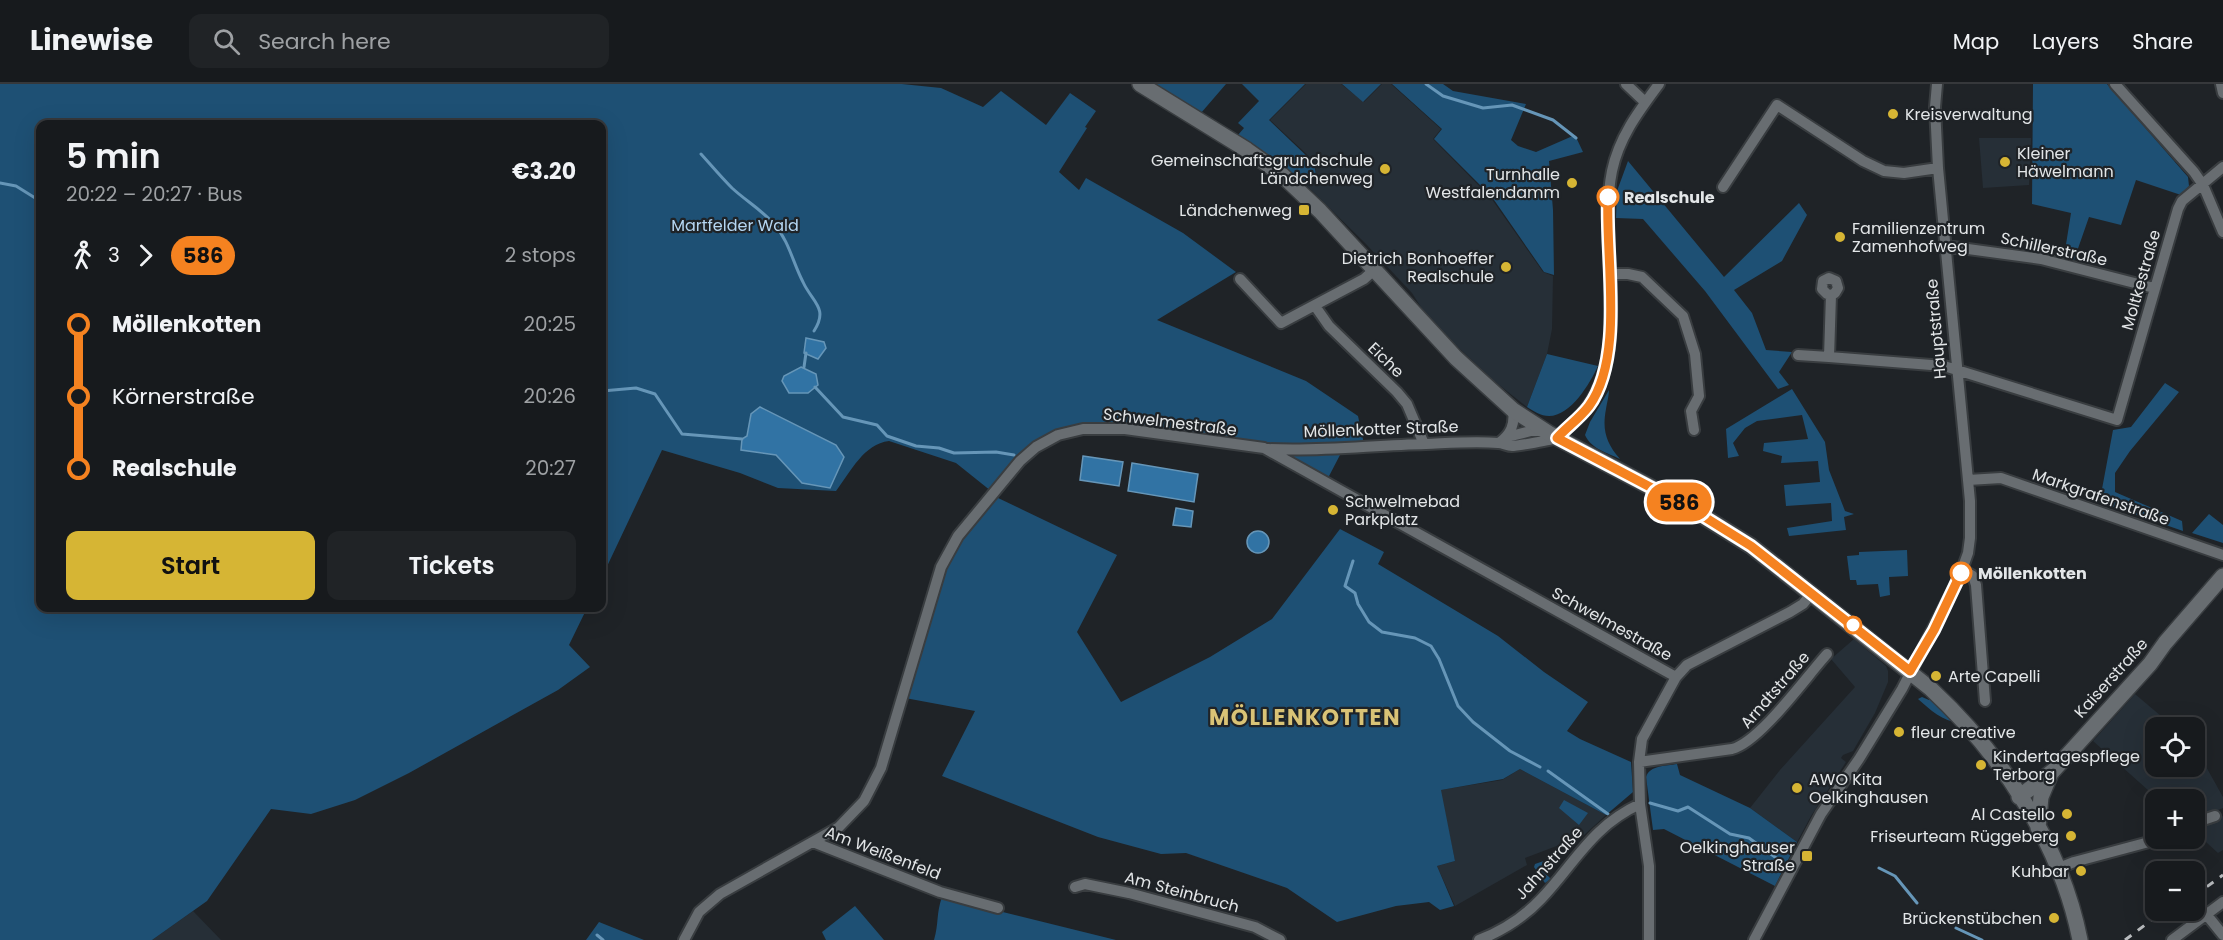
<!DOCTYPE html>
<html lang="en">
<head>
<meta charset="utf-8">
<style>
  :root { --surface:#171a1d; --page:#202326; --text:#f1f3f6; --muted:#9ea1a4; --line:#36383b; --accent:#d6b534 }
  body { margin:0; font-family:Poppins,sans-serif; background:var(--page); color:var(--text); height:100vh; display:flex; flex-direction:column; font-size:22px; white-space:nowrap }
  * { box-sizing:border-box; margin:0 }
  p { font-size:20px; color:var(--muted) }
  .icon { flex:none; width:33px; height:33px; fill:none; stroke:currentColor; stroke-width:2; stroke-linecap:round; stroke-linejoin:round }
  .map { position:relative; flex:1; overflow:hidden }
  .sheet { position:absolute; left:36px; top:36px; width:570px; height:492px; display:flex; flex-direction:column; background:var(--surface); border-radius:12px; box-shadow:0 6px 24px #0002,0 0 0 2px var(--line) }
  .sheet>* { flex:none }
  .badge { padding:0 12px; border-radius:20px; font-size:21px; line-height:39px }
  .buttons { position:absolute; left:2145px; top:633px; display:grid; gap:12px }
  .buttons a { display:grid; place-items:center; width:60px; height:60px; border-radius:12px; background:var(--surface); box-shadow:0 6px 24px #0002,0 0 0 2px var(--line); font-size:30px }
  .map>.badge { position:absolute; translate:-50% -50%; box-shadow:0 0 0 3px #fff }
  .legs { display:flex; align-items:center; gap:9px; height:66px; padding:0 30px; font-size:20px }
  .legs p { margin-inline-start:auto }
  .headline { display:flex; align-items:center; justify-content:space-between; height:102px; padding:0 30px }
  h1 { font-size:33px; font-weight:600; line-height:45px }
  .primary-button { display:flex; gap:12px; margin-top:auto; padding:12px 30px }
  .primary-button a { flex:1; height:69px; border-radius:12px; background:var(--accent); color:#111; font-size:24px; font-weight:600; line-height:69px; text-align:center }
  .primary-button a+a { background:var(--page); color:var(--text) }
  ul { padding:0 30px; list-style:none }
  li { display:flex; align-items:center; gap:21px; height:72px; font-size:22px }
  li i { display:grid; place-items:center; width:9px; height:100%; margin:0 8px; background:currentColor }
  li i::after { content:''; width:15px; height:15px; margin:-8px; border:4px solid; border-radius:50%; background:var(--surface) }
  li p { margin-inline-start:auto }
  li:first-child i { background:linear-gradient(#0000 50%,currentColor 0) }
  li:last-child i { background:linear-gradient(currentColor 50%,#0000 0) }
  header { display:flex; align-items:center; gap:36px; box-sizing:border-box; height:84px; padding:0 30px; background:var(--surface); border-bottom:2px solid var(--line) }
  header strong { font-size:28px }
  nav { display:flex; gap:33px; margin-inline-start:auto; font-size:21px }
  .search { width:420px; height:54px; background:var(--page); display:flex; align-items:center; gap:15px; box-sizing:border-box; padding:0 21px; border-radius:12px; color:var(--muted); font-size:22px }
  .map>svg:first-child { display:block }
  .built { fill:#262f37 }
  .green { fill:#1e5074; fill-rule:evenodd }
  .water { fill:#3173a4; stroke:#6696b8; stroke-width:1.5 }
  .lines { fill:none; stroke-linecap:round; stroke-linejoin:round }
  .stream { stroke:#6696b8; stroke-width:3 }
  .minor-casing { stroke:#393d40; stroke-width:14 }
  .secondary-casing { stroke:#393d40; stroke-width:18 }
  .minor { stroke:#686d71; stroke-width:10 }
  .secondary { stroke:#686d71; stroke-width:15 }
  .rail { stroke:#b8bbbe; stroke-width:3; stroke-dasharray:8 8; stroke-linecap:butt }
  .line-1-casing { stroke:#fff; stroke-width:14 }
  .line-1 { stroke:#f58220; stroke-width:9 }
  .poi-dot { fill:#d6b534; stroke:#1f2327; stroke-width:2 }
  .stop-1-dot { fill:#fff; stroke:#f58220; stroke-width:3 }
  .labels { text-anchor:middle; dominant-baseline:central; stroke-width:4.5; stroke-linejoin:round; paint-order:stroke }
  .poi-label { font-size:16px; fill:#e3e6e8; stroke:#1f2327; text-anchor:end }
  .stop-label { font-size:16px; font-weight:bold; fill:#e3e6e8; stroke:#1f2327; text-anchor:start }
  .park-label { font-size:16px; fill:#b5d6f2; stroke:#1f2327 }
  .street-label { font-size:16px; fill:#e3e6e8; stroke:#1f2327 }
  .district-label { font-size:22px; font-weight:bold; letter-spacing:1.5px; fill:#d9c376; stroke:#1f2327 }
</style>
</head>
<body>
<header>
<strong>Linewise</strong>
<div class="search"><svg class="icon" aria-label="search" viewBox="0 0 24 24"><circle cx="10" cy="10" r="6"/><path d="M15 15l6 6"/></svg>Search here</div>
<nav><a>Map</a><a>Layers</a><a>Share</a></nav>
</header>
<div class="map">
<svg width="2223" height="856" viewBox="0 0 2223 856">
  <rect width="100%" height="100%" fill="#1f2327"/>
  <path class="built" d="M1306 0H1341L1364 18 1382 0H1391L1441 45 1433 55 1491 114 1543 188 1553 192 1552 245 1547 270 1527 323 1494 297 1429 236 1412 209 1365 159 1306 101 1316 90 1314 77 1270 36Z
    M1979 54H2031L2029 101 1983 104Z
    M1854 555 1886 582 1888 587V598L1875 629 1853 667 1843 671 1841 674 1846 678 1811 732 1797 758 1750 724 1780 686 1855 603 1831 575Z
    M2135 610 2174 643 2156 644V682H2194L2195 663 2223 713V724L2195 736 2194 716 2158 715 2093 657Z
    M1520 685 1606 731 1583 752 1525 774 1527 781 1455 822 1437 782 1455 777 1440 706 1502 696Z
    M2223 732V766L2218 769 2195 748V742L2197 740Z
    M193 827 221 856H152Z"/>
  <path class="green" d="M0 0H902L941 4 983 23 1001 7 1046 41 1070 9 1096 27 1085 43 1087 44 1059 88 1079 106 1086 94 1183 149 1236 188 1157 236 1306 297 1358 332 1364 360 1262 361 1127 342 1057 348 991 407 956 379 889 357C864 360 851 387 836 407L778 404 740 389 662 366 602 493V40H40V524H587L569 561 590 583 558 606 409 689 355 716 311 730 271 725 207 817 152 856H0ZM747 352 830 403 802 399 776 371 741 366 742 356Z
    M1152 0H1226L1201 29Z
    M1242 0H1305L1269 36 1314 79 1316 91 1305 102 1265 69 1238 51 1244 44 1238 39 1259 17Z
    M1342 0H1381L1363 18Z
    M1392 0H1443L1453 7 1526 20 1511 56 1518 62 1536 68 1575 51 1583 68 1549 77 1553 126 1554 191 1544 188 1492 113 1434 55 1442 45Z
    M2033 0H2107L2188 93 2189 102 2181 111 2136 96 2121 141 2089 133 2074 176 2064 173 2071 129 2032 120Z
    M1628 77 1724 193 1799 119 1807 131 1782 177 1734 206 1752 229 1766 266 1792 268 1779 288 1789 301 1778 305 1705 207 1643 135 1616 134 1617 107Z
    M1547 270 1598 282C1590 299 1571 332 1549 332 1541 332 1533 327 1527 323Z
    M2165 299 2179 308 2130 367 2115 389V408L2182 437 2183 447 2108 421 2102 415V405L2113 346 2131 343Z
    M1792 305 1825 358 1829 386 1845 427 1854 430 1844 433 1846 446 1789 452 1787 444 1832 437 1831 419 1786 422 1784 401 1820 398 1818 377 1781 379 1782 372 1763 367 1764 359 1808 355 1802 331 1757 337 1745 344 1733 359 1739 372 1728 374 1726 345Z
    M1609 306C1609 311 1607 319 1606 325 1602 346 1606 359 1620 375 1608 369 1591 365 1585 351L1590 338Z
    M1294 371H1340L1328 394 1293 375Z
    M996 413 1117 471 1077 548 1121 618 1210 573 1272 535 1340 445 1384 468 1378 480 1498 552 1544 588 1588 618 1567 647 1580 655 1631 678 1633 708 1606 731 1520 685 1503 695 1441 706 1455 777 1437 782 1454 822 1440 826 1429 818 1396 822 1337 838 1287 804 1186 769 1161 770 1098 753 942 692 975 627 905 614 943 484 961 455Z
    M2209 430 2223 441V459L2192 449Z
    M1907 466 1908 492 1889 493 1890 511 1880 513 1878 500 1857 501 1856 496H1850L1847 472 1859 471V468Z
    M1922 613 1929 616 1931 613 1959 639C1943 637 1930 626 1918 615Z
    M1677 680 1680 691 1750 724 1797 758 1775 802 1664 745 1653 746 1646 693C1650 681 1666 682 1677 680Z
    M1564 716 1588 729 1579 741 1559 724Z
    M1561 771 1546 790 1551 795 1545 799 1534 783 1535 780Z
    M942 813 1116 856H934C939 839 936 830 942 813Z
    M855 822 884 856H826L822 848Z
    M599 838 644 856H586Z"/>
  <path class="water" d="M806 254 824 258 826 264 818 275 804 269Z
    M801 283 816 290 818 301 808 309H789L782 297 784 292Z
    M760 323 836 361 844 373 830 404 802 399 776 371 741 366 742 355 747 352 751 330Z
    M1083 372 1123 378 1119 402 1080 396Z
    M1132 379 1198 390 1194 418 1128 407Z
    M1176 424 1193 427 1191 443 1173 441Z
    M1247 458a11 11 0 1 1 22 0a11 11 0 1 1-22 0Z"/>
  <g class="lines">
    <path class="stream" d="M1426 0 1443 12 1483 24 1512 21 1553 36 1576 54
      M701 70C711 81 721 93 732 104 746 117 762 126 774 140 789 157 793 179 803 198 812 218 829 224 814 247
      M0 99 16 102 40 117
      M804 283 806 269
      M815 303 843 333 877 341 887 352 916 362 939 364 954 369 996 368 1014 371
      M602 307 636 304 655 310 682 350 742 355
      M1353 477 1345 502 1355 509 1358 520 1369 538 1382 548 1415 554 1431 562 1439 575 1458 622 1473 638 1510 667 1540 683
      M1548 687 1608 730
      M1650 719 1678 727 1688 723 1730 750 1749 754 1779 776
      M1879 784 1895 792 1917 819
      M1956 844 1982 856
      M597 851 603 856"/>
    <g class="minor-casing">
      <path id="minor" d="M1626 0 1645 18
        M2115 0 2194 88 2203 101 2223 148
        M2221 0 2223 9
        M1723 103 1777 21 1863 77 1884 87 1904 89 1938 84
        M1946 162 2041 175 2154 204
        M1610 190H1628L1642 193 1683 232 1695 270 1699 312 1691 327 1694 346
        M1240 195 1281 239 1364 195 1374 186
        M1831 211 1827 210 1822 205 1823 197 1829 194 1836 197 1838 204 1835 209 1831 211 1829 273 1944 282 2117 336 2178 125 2182 117 2223 83
        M1315 222 1329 242 1397 308 1407 320 1424 360
        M1798 271 1829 273
        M1507 353 1531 347H1544
        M1499 359C1511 350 1515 341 1513 326
        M1268 365C1321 368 1373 361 1426 360 1450 359 1475 357 1498 359 1503 359 1507 362 1512 362 1517 362 1552 356 1556 354 1562 351 1568 343 1573 339 1639 280 1596 165 1612 87 1619 53 1639 27 1659 0
        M1968 396 2001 394 2223 471
        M1963 486 1973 492 1976 501 1985 617
        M1639 678 1732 665C1760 658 1806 593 1827 570
        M2194 739 2215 732
        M813 758 940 808 998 824
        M2059 784 2074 778 2164 754
        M1075 803 1085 800 1129 809 1255 843 1280 856
        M2206 830 2223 851
        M684 856 699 828 720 810 839 743 864 717 881 684 941 483 958 452 1020 377 1036 363 1058 351 1083 345H1125L1264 364 1676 593
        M1479 856C1502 847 1524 833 1541 815 1575 779 1592 742 1640 720
        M1649 856V782L1640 720 1639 678 1642 655 1676 593 1687 581 1790 528 1803 520 1812 509
        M1754 856 1821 730 1859 675 1902 605 1959 494 1968 469 1970 454V417L1938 84 1935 23 1937 0
        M2172 856 2223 818"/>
    </g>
    <g class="secondary-casing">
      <path id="secondary" d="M1140 0 1247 66 1282 91 1320 127 1456 274 1513 326 1550 350 1690 424 1751 462 1931 605C2002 671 2061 760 2080 856
        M2019 713 2053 687 2150 580 2165 559 2223 492
        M2038 744 2041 713 2051 689"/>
    </g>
    <use href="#minor" class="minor"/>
    <use href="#secondary" class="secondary"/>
    <path class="rail" d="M2194 812 2223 791
      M2125 856 2165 826"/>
  </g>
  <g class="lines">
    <g class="line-1-casing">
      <path id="line-1" d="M1608 113C1605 173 1625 272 1589 322 1580 334 1567 343 1557 354L1690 424 1751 462 1910 587 1934 546 1961 489"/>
    </g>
    <use href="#line-1" class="line-1"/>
  </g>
  <g class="poi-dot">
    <circle cx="1893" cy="30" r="6"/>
    <circle cx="2005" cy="78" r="6"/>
    <circle cx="1385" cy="85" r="6"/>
    <circle cx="1572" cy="99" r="6"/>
    <rect x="1298" y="120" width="12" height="12" rx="3"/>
    <circle cx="1840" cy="153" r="6"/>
    <circle cx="1506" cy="183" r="6"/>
    <circle cx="1333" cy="426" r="6"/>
    <circle cx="1936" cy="592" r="6"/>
    <circle cx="1899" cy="648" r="6"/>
    <circle cx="1981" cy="681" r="6"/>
    <circle cx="1797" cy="704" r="6"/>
    <circle cx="2067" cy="730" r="6"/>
    <circle cx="2071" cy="752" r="6"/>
    <rect x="1801" y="766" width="12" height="12" rx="3"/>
    <circle cx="2081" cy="787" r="6"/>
    <circle cx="2054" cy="834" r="6"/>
  </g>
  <g class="stop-1-dot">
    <circle cx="1608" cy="113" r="10"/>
    <circle cx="1961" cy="489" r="10"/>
    <circle cx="1853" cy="541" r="8"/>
  </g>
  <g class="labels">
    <g class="poi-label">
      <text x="1905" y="30" text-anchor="start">Kreisverwaltung</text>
      <text x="2017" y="69" text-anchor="start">Kleiner<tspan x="2017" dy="18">Häwelmann</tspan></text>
      <text x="1373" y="76">Gemeinschaftsgrundschule<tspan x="1373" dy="18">Ländchenweg</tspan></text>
      <text x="1560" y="90">Turnhalle<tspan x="1560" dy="18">Westfalendamm</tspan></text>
      <text x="1292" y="126">Ländchenweg</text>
      <text x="1852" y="144" text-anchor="start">Familienzentrum<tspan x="1852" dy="18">Zamenhofweg</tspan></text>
      <text x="1494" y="174">Dietrich Bonhoeffer<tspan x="1494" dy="18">Realschule</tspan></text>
      <text x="1345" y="417" text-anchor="start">Schwelmebad<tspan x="1345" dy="18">Parkplatz</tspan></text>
      <text x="1948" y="592" text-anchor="start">Arte Capelli</text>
      <text x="1911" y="648" text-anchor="start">fleur creative</text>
      <text x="1993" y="672" text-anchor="start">Kindertagespflege<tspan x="1993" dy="18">Terborg</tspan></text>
      <text x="1809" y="695" text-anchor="start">AWO Kita<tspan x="1809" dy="18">Oelkinghausen</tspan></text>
      <text x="2055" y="730">Al Castello</text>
      <text x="2059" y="752">Friseurteam Rüggeberg</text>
      <text x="1795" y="763">Oelkinghauser<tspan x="1795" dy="18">Straße</tspan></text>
      <text x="2069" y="787">Kuhbar</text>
      <text x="2042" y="834">Brückenstübchen</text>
    </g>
    <g class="stop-label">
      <text x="1624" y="113">Realschule</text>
      <text x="1978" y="489">Möllenkotten</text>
    </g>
    <g class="park-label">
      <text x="735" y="141">Martfelder Wald</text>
    </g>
    <g class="street-label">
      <text transform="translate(2054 165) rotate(12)">Schillerstraße</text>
      <text transform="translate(2141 196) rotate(-74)">Moltkestraße</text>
      <text transform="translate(1936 245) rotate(-95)">Hauptstraße</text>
      <text transform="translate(1386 276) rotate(44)">Eiche</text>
      <text transform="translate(1170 338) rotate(7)">Schwelmestraße</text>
      <text transform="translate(1381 345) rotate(-2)">Möllenkotter Straße</text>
      <text transform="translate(2101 413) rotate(19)">Markgrafenstraße</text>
      <text transform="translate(1612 540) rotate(29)">Schwelmestraße</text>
      <text transform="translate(2111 594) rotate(-48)">Kaiserstraße</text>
      <text transform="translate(1775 606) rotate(-49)">Arndtstraße</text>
      <text transform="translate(883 769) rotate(21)">Am Weißenfeld</text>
      <text transform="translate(1549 779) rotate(-48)">Jahnstraße</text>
      <text transform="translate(1182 808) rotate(15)">Am Steinbruch</text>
    </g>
    <g class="district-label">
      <text x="1305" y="633">MÖLLENKOTTEN</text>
    </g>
  </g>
</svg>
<div class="buttons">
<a><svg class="icon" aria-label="locate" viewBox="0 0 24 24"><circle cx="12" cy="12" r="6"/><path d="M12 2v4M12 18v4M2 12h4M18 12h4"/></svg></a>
<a>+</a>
<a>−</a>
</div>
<b class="badge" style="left:1679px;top:418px;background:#f58220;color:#111">586</b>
<section class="sheet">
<div class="headline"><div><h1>5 min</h1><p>20:22 – 20:27 · Bus</p></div><b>€3.20</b></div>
<div class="legs"><svg class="icon" aria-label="walk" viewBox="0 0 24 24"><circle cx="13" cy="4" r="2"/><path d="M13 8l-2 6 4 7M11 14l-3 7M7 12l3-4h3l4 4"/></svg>3<svg class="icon" aria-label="forward" viewBox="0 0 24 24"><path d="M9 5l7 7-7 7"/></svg><b class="badge" style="background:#f58220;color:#111">586</b><p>2 stops</p></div>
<ul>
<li><i style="color:#f58220"></i><b>Möllenkotten</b><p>20:25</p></li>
<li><i style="color:#f58220"></i><span>Körnerstraße</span><p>20:26</p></li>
<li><i style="color:#f58220"></i><b>Realschule</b><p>20:27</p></li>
</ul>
<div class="primary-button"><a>Start</a><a>Tickets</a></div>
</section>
</div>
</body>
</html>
